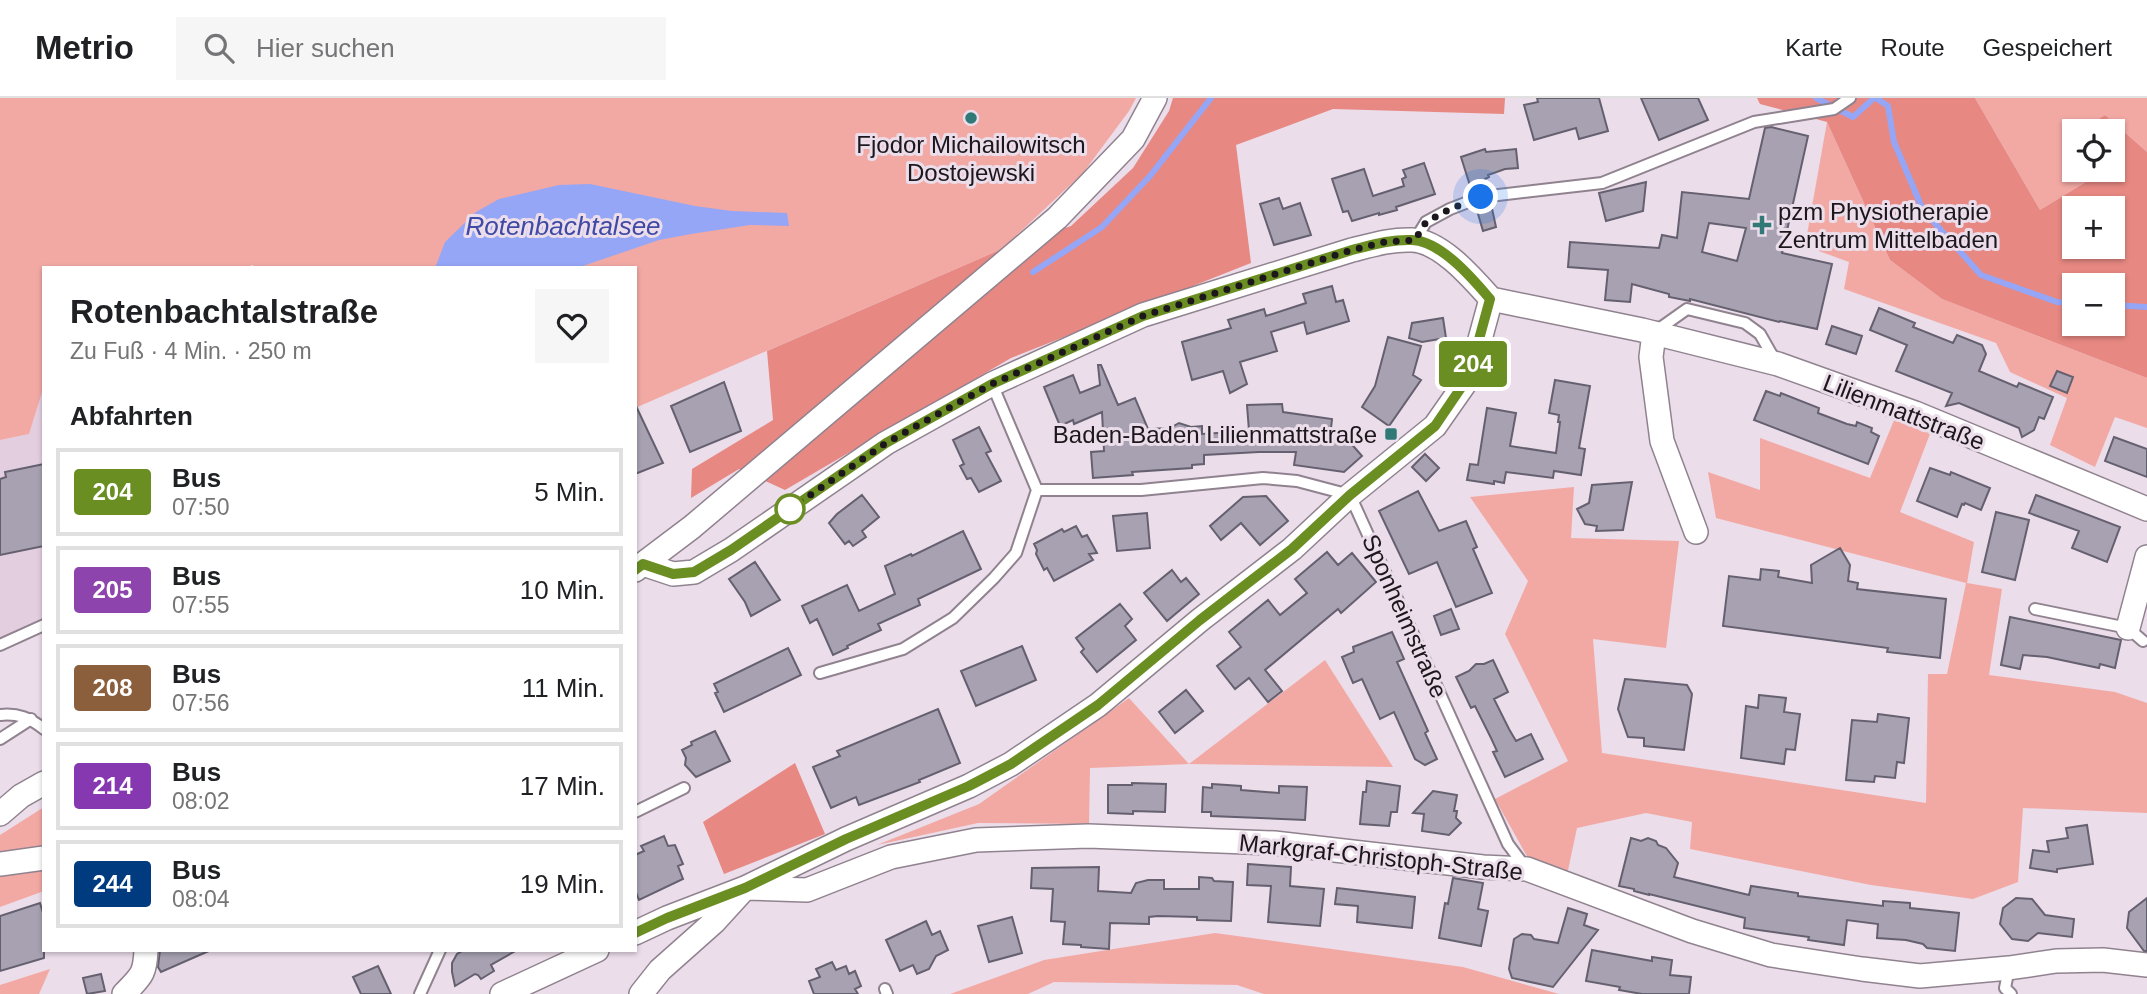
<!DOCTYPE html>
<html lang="de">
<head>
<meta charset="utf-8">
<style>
  :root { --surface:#fff; --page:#f6f6f6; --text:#202124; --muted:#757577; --line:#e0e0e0 }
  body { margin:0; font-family:Helvetica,sans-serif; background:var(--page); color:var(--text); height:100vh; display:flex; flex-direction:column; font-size:26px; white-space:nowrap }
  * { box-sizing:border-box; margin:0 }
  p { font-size:23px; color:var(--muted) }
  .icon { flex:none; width:38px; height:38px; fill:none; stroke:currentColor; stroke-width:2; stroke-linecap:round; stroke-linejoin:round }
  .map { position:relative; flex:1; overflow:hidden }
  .sheet { position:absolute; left:42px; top:168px; width:595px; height:686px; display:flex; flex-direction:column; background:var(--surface); border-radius:0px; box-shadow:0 2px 5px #0004 }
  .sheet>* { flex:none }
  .badge { padding:0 14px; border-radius:5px; font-size:24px; line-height:46px }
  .controls { position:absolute; left:2062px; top:21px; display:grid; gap:14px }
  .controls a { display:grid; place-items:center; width:63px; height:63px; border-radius:0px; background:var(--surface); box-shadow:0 2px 5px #0004; font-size:35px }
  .you { position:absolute; width:35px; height:35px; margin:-18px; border:5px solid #fff; border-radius:50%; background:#1a73e8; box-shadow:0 0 0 10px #1a73e833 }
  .map>.badge { position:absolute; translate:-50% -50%; box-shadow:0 0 0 4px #fff }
  h2 { padding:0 28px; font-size:26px; line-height:63px }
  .round { display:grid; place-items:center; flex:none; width:74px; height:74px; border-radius:0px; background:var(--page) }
  .headline { display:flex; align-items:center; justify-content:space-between; height:119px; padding:0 28px }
  h1 { font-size:33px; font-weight:700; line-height:52px }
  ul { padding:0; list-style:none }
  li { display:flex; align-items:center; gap:21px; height:88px; margin:0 14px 10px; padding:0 14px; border:4px solid var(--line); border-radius:0px }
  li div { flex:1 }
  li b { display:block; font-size:26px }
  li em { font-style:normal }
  li .badge { min-width:77px; font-weight:700; text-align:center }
  header { display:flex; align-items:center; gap:42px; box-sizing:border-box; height:98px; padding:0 35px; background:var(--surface); border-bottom:2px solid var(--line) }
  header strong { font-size:33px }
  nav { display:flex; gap:38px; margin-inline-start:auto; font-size:24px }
  .search { width:490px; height:63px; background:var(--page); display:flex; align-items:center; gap:18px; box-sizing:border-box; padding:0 24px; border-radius:0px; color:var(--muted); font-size:26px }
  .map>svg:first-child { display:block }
  .built { fill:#e3cee0 }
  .green { fill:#f2a9a4 }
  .forest { fill:#e78882; fill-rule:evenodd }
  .water { fill:#95a6f6 }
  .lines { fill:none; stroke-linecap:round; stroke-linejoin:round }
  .stream { stroke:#95a6f6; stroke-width:6 }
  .building { fill:#a7a1b1; stroke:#65606f; stroke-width:2; fill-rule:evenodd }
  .service-casing { stroke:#90838f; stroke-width:14 }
  .minor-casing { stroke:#90838f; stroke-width:26 }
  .service { stroke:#fff; stroke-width:10 }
  .minor { stroke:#fff; stroke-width:23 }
  .line-casing { stroke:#fff; stroke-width:16 }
  .line { stroke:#6b8e23; stroke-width:10 }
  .walk { stroke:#1c171c; stroke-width:7; stroke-dasharray:0 12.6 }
  .poi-dot { fill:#307976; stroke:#ebddea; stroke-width:2.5 }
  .stop-dot { fill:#fff; stroke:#6b8e23; stroke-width:3.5 }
  .labels { text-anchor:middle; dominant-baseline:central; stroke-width:6; stroke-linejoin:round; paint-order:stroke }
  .poi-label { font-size:24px; fill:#1c171c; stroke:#ebddea }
  .street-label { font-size:24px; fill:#1c171c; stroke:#ebddea }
  .water-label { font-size:26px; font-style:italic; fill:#3f4aa6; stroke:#ebddea }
</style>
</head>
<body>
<header>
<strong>Metrio</strong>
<div class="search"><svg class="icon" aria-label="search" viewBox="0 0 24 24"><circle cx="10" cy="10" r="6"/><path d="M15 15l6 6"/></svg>Hier suchen</div>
<nav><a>Karte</a><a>Route</a><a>Gespeichert</a></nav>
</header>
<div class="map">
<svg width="2147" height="896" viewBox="0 0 2147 896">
  <rect width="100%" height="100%" fill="#ebddea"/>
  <path class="built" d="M44 288V527L0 547V342L29 336Z"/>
  <path class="green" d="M0 0H1136L1129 13 1083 75 1002 151 635 310V170H254L253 167 243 170H44V288L29 336 0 342Z
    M1975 0H2147V54L2105 17 2079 33H2074V36L2067 41 2074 50V72H2089L2094 79 2040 112Z
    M1827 24 1890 162 1942 201 2147 280V330L2115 319 2095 369 2050 347 2067 300 2010 274 1996 245 1844 191 1849 164 1805 148Z
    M1895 320 1930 336 1900 414 1974 444 1967 485 2002 491 1989 577 2115 594 2147 605V715L2023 710 2018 784 1973 801 1871 787 1690 751 1692 724 1646 715 1577 730 1567 777 1528 760 1495 701 1568 663 1505 536 1528 483 1470 399 1574 389 1571 440 1679 443 1666 550 1593 541 1602 655 1926 705 1928 576H1947L1966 485 1716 420 1708 374 1760 392V340L1870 380Z
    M1325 562 1393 669 1189 666 1090 670 1089 726 978 725 877 747 979 706 1129 600 1189 666Z
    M44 709V793L0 809V737Z
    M1215 835 1463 869 1559 896H1264L1237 887 1054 884 1028 896H950L1044 862Z
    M50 871 39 896H0V887Z"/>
  <path class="forest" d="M1173 0H1505L1504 16 1333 11 1236 47 1251 165 1011 260 785 392 739 371 691 400 692 371 773 322 767 253 1002 151 1071 128 1133 70 1169 13Z
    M1757 0H1975L2040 112 2094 79 2089 72H2112V33H2079L2105 17 2147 54V280L1942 201 1890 162 1827 24 1760 6ZM2074 110H2112V149H2074ZM2074 187H2112V226H2074Z
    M795 665 825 736 724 776 703 724Z"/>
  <path class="water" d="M590 86 695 108 732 113 787 115 789 128 750 127 691 136 659 142 577 170H435L445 144 476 114 499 101 559 87Z"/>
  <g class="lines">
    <path class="stream" d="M1816 0 1853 19 1874 0
      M1876 0 1888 8 1894 44 1923 112 1981 177 2057 204 2074 205
      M1033 174 1102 129 1150 78 1211 0
      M2112 207 2147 209"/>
  </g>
  <path class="building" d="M1537 0H1599L1608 33 1579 41 1576 30 1534 42 1524 7 1538 4Z
    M1641 0H1698L1708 22 1659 42Z
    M1771 29 1808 38 1782 155 1832 166 1817 231 1780 223 1779 224 1690 201V203L1669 199V196L1632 186 1630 204 1605 202 1608 172 1568 169 1570 144 1659 150 1662 137 1677 140 1682 94 1749 101 1765 30ZM1709 125 1746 130 1737 163 1702 154Z
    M1485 51 1486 54 1516 51 1518 70 1505 71 1488 77 1489 79 1485 81 1487 90 1472 94 1461 59Z
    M1424 65 1435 96 1396 109 1397 112 1379 117V115L1352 123 1348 113 1343 114 1332 81 1364 71 1373 98 1404 88 1402 81 1406 79 1403 72Z
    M1646 84 1643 113 1606 123 1599 95Z
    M1279 100 1283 111 1300 105 1311 137 1274 147 1260 106Z
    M1491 106 1496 129 1483 133 1476 109Z
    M1332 188 1336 204 1343 202 1349 223 1307 236 1304 224 1271 234 1277 253 1240 264 1247 286 1230 295 1223 273 1192 282 1182 244 1231 230 1228 222 1264 211 1266 218 1306 205 1303 196Z
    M1879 210 1915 225 1913 229 1953 245 1957 237 1982 247 1986 256 1979 273 2017 289 2019 285 2053 299 2044 321 2039 319 2034 332 2022 339 2019 330 1959 305 1946 308 1952 295 1896 273 1907 247 1870 232Z
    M1443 220 1446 240 1422 244 1409 240 1412 225Z
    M1832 228 1862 238 1856 256 1826 246Z
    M1388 239 1421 248 1413 277 1421 282 1389 328 1362 309 1375 288Z
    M1098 267H1101L1118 307 1135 300 1148 331 1170 330 1179 325 1191 329 1202 328V336L1249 333 1247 307 1282 306 1283 314 1332 321 1330 340 1348 342 1362 358 1344 374 1294 367 1296 354H1259L1204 357V366L1192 367V370L1132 374 1133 377 1093 380 1091 354 1104 353 1102 314 1074 326 1073 322 1060 328 1044 289 1073 277 1080 295 1100 287Z
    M2057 273 2073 279 2067 295 2050 288Z
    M1555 282 1590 288 1579 350 1585 351 1581 377 1554 373 1553 380 1506 374 1504 385 1494 383V386L1467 382 1470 366 1478 367 1487 310 1516 315 1510 348 1556 355 1560 324H1558L1559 317 1549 315Z
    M724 284 741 333 690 354 671 308Z
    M1766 293 1780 298 1781 295 1819 310 1818 315 1847 326 1856 328 1857 324 1872 330 1871 334 1879 338 1868 366 1754 322Z
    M635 306 663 365 635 376Z
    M979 329 991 353 986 355 1001 383 979 394 971 380 967 381 960 368 964 366 953 342Z
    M2114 339 2147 351V379L2105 363Z
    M1425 356 1439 370 1426 383 1412 369Z
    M44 366V448L0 457V381L6 379 5 374Z
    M1930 370 1950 377 1951 374 1990 390 1981 412 1965 405 1964 407 1962 406 1957 419 1917 403Z
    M1632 384 1623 432 1596 433 1597 428 1585 426 1577 411 1589 405 1592 387Z
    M1418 393 1439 433 1466 423 1477 449 1473 451 1492 495 1456 509 1437 464 1409 476 1379 413Z
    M862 397 879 419 862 433 866 439 853 448 849 443 845 446 829 425 837 416Z
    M2036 397 2120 429 2107 464 2072 450 2079 433 2029 415Z
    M1266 398 1288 423 1260 447 1241 425 1221 442 1210 428 1243 399Z
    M1996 414 2029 422 2015 482 1982 474Z
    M1147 415 1150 450 1117 453 1113 418Z
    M1076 428 1082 439 1087 437 1097 455 1089 456 1093 462 1054 483 1047 470 1044 472 1036 456 1037 452 1034 446 1062 431 1064 434Z
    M963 433 981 471 918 501 920 507 878 526 881 532 847 548 848 550 833 557 817 521 810 525 802 508 847 487 859 513 895 496 885 468 911 456 912 458Z
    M1840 450 1850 467 1848 483 1858 485 1857 491 1946 501 1940 560 1887 554 1888 550 1723 528 1729 478 1760 482 1761 471 1779 473 1778 479 1812 485 1811 467Z
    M1327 454 1338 467 1352 455 1376 484 1341 515 1338 511 1265 572 1282 593 1268 604 1249 580 1235 591 1217 568 1241 549 1229 534 1268 502 1280 517 1307 495 1295 481Z
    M755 464 780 502 751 518 745 504 729 481Z
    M1172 472 1181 484 1186 480 1199 496 1167 523 1144 495Z
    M1120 506 1132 521 1125 528 1136 542 1097 574 1081 554 1084 551 1076 540Z
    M1451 511 1459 531 1441 537 1434 518Z
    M2010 519 2121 542 2115 570 2100 566 2099 570 2047 559 2023 557 2020 571 2001 567Z
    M1392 534 1404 561 1397 564 1428 633 1425 635 1437 661 1425 667 1415 661 1394 614 1380 621 1362 581 1353 585 1342 559 1354 554 1353 549Z
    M1022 548 1036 582 976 608 961 573Z
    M788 550 801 577 724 614 715 595 718 594 714 586Z
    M1493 562 1508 594 1494 601 1509 631 1516 643 1531 636 1543 661 1505 679 1493 654 1497 653 1491 640 1475 608 1471 610 1456 579 1469 573 1476 566H1484Z
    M1625 581 1687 587 1692 596 1684 652 1644 648V640L1628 639 1618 611Z
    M1186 592 1203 613 1175 635 1159 614Z
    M1759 597 1786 600 1784 614 1800 616 1795 652 1786 651 1784 666 1741 660 1746 608 1758 610Z
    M938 611 960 665 919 682 920 684 859 707 856 699 831 710 813 669 840 658 837 653Z
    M1878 616 1909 620 1904 665 1897 664 1895 680 1875 678 1874 684 1846 682 1852 622 1877 624Z
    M715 633 730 663 696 679 685 667 686 660 682 652 692 647 691 644Z
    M1367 683 1400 688 1397 714H1391L1389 728 1360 726 1363 694H1366Z
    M1132 685 1166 686 1165 714 1133 713V716L1108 715V687H1132Z
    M1212 686 1241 688V692L1279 695V688L1307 689 1305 722 1211 718V714H1202L1203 689 1212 690Z
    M1433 693 1457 697 1454 713H1457L1456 720 1461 725 1449 737 1422 733 1424 716 1413 715Z
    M2087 727 2093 766 2057 771V774L2030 770 2033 752 2049 754 2047 743 2068 740 2066 730Z
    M664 738 668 748 675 747 683 766 678 768 683 781 639 802 635 792V757L644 753 641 748Z
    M1631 740 1641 743 1648 740 1656 743 1658 747 1666 750 1678 765 1674 779 1749 797 1751 788 1798 795V798L1883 808V803L1910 805V810L1959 815 1955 853 1927 850 1923 846 1906 842 1877 840 1878 826 1847 822 1844 847 1808 842 1809 839 1744 830 1745 820 1649 796V797L1634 793V791L1619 788Z
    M1248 766 1291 769 1290 788 1324 791 1320 828 1268 824 1271 788 1247 787Z
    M1099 769 1098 793 1131 795 1136 785 1148 782H1164V791H1199V779L1212 780 1214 783 1233 784 1231 823 1197 822V819L1158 818 1149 819V826L1110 825 1109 851 1081 849V847L1063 846 1065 824 1051 823 1053 791 1031 790 1032 770Z
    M1453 780 1483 785 1478 811 1488 813 1481 848 1439 840 1445 805 1448 806Z
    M1337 790 1415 799 1412 830 1357 824 1358 808 1335 806Z
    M2016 800 2032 801 2045 817 2074 821 2072 839 2038 835 2028 843 2012 841 2000 826 2003 810Z
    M2147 800V853H2144L2127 830 2129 814Z
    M40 805 44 818V860L0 873V818Z
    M1568 810 1587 816 1584 827 1598 832 1553 889 1512 880 1509 871 1514 841 1522 836 1531 837 1534 841 1558 845Z
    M1012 819 1022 855 989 864 978 828Z
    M926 823 932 837 940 833 948 852 936 858 929 871 917 876 913 867 900 873 886 842Z
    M160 852H211L161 874 158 869Z
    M464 852H517L491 867 494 873 481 881 478 877 475 876 455 888 452 874V865L457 856Z
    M1592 852 1652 863V859L1672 862 1670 877 1691 879 1689 896H1642L1619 892 1620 889 1586 883Z
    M832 864 836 872 846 868 849 876 855 873 861 888 855 891 858 896H814L809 883 820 879 816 871Z
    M378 868 391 896H361L353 879Z
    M101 876 105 893 87 896 83 880Z"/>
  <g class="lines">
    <g class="service-casing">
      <path id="service" d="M1415 142 1426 124 1450 111 1481 99 1602 85 1754 24 1834 11 1850 0
        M1656 233 1687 211 1745 225 1760 236 1776 264
        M992 286 1037 392H1141L1263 380 1297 383 1350 397 1508 746 1526 770
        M2035 511 2128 530 2143 543
        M0 547 44 527
        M820 575 903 551 953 520 994 480 1016 455 1037 392
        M0 617C18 615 30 620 44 631
        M0 641 31 621
        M635 714 684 690
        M2009 870 2005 890 2011 896
        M885 891 887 896
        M420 896 440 852"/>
    </g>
    <g class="minor-casing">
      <path id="minor" d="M1491 201 1642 232 1778 266 1915 315 2147 411
        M1654 235 1651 259 1662 343 1696 434
        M635 472 692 429 1057 120 1133 41 1155 0
        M2128 530 2147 459
        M0 716 21 698 44 685
        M0 766 44 760
        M635 835 667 820 745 790 846 741 969 688 1011 666 1098 607 1200 522 1292 451 1350 397 1435 328 1470 278 1491 201C1473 181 1441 143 1412 142 1392 141 1372 147 1352 152L1143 217 992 286 886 345 731 452 694 474 673 476 643 466
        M124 896C141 878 145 877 146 852
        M502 896 597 852
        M641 896 660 872 714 824 745 790 807 792 891 759 976 742 1088 738 1274 745 1483 769 1527 771 1692 833 1771 857 1862 871 1920 878 2009 870 2056 863 2103 862 2147 867"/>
    </g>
    <use href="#service" class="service"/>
    <use href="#minor" class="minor"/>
  </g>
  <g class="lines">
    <g class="line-casing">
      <path id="line" d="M635 472 643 466 673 476 694 474 731 452 886 345 992 286 1143 218 1352 152C1372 147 1392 141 1412 142 1441 143 1473 181 1490 201L1469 278 1435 328 1350 397 1292 451 1200 522 1098 607 1011 666 969 688 846 741 745 790 667 820 635 835"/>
    </g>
    <use href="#line" class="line"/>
    <path class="walk" d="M790 411 886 345 992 286 1143 218 1352 152 1385 144 1415 142 1426 124 1450 111 1481 99"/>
  </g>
  <g class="poi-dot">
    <circle cx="971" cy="20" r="7"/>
    <path d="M1758.5 116.5h7v7h7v7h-7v7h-7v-7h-7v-7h7z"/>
    <rect x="1384" y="329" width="14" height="14" rx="3.5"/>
  </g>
  <circle class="stop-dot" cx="790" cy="411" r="14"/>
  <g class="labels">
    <g class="poi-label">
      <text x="971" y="46">Fjodor Michailowitsch<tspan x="971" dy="28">Dostojewski</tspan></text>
      <text x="1778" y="113" text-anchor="start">pzm Physiotherapie<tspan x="1778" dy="28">Zentrum Mittelbaden</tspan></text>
      <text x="1377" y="336" text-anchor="end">Baden-Baden Lilienmattstraße</text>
    </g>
    <g class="street-label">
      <text transform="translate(1904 314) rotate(21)">Lilienmattstraße</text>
      <text transform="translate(1405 518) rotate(66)">Sponheimstraße</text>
      <text transform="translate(1381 759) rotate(6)">Markgraf-Christoph-Straße</text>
    </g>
    <g class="water-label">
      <text x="563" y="128">Rotenbachtalsee</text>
    </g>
  </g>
</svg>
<div class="controls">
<a><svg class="icon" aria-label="locate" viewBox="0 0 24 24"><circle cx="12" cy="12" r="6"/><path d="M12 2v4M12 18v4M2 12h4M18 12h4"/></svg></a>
<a>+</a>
<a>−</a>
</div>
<div class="you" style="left:1481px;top:99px"></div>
<b class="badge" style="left:1473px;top:266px;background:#6b8e23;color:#fff">204</b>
<section class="sheet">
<div class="headline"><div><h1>Rotenbachtalstraße</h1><p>Zu Fuß · 4 Min. · 250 m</p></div><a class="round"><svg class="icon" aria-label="heart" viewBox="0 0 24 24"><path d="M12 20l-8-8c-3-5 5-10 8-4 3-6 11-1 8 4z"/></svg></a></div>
<h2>Abfahrten</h2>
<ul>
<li><span class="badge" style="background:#6b8e23;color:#fff">204</span><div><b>Bus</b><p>07:50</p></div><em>5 Min.</em></li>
<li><span class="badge" style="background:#8e44ad;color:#fff">205</span><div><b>Bus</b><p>07:55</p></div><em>10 Min.</em></li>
<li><span class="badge" style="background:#8b5e3c;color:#fff">208</span><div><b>Bus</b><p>07:56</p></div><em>11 Min.</em></li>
<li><span class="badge" style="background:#8638b0;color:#fff">214</span><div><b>Bus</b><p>08:02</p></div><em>17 Min.</em></li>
<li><span class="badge" style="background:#003b80;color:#fff">244</span><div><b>Bus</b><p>08:04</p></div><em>19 Min.</em></li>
</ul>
</section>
</div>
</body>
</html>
